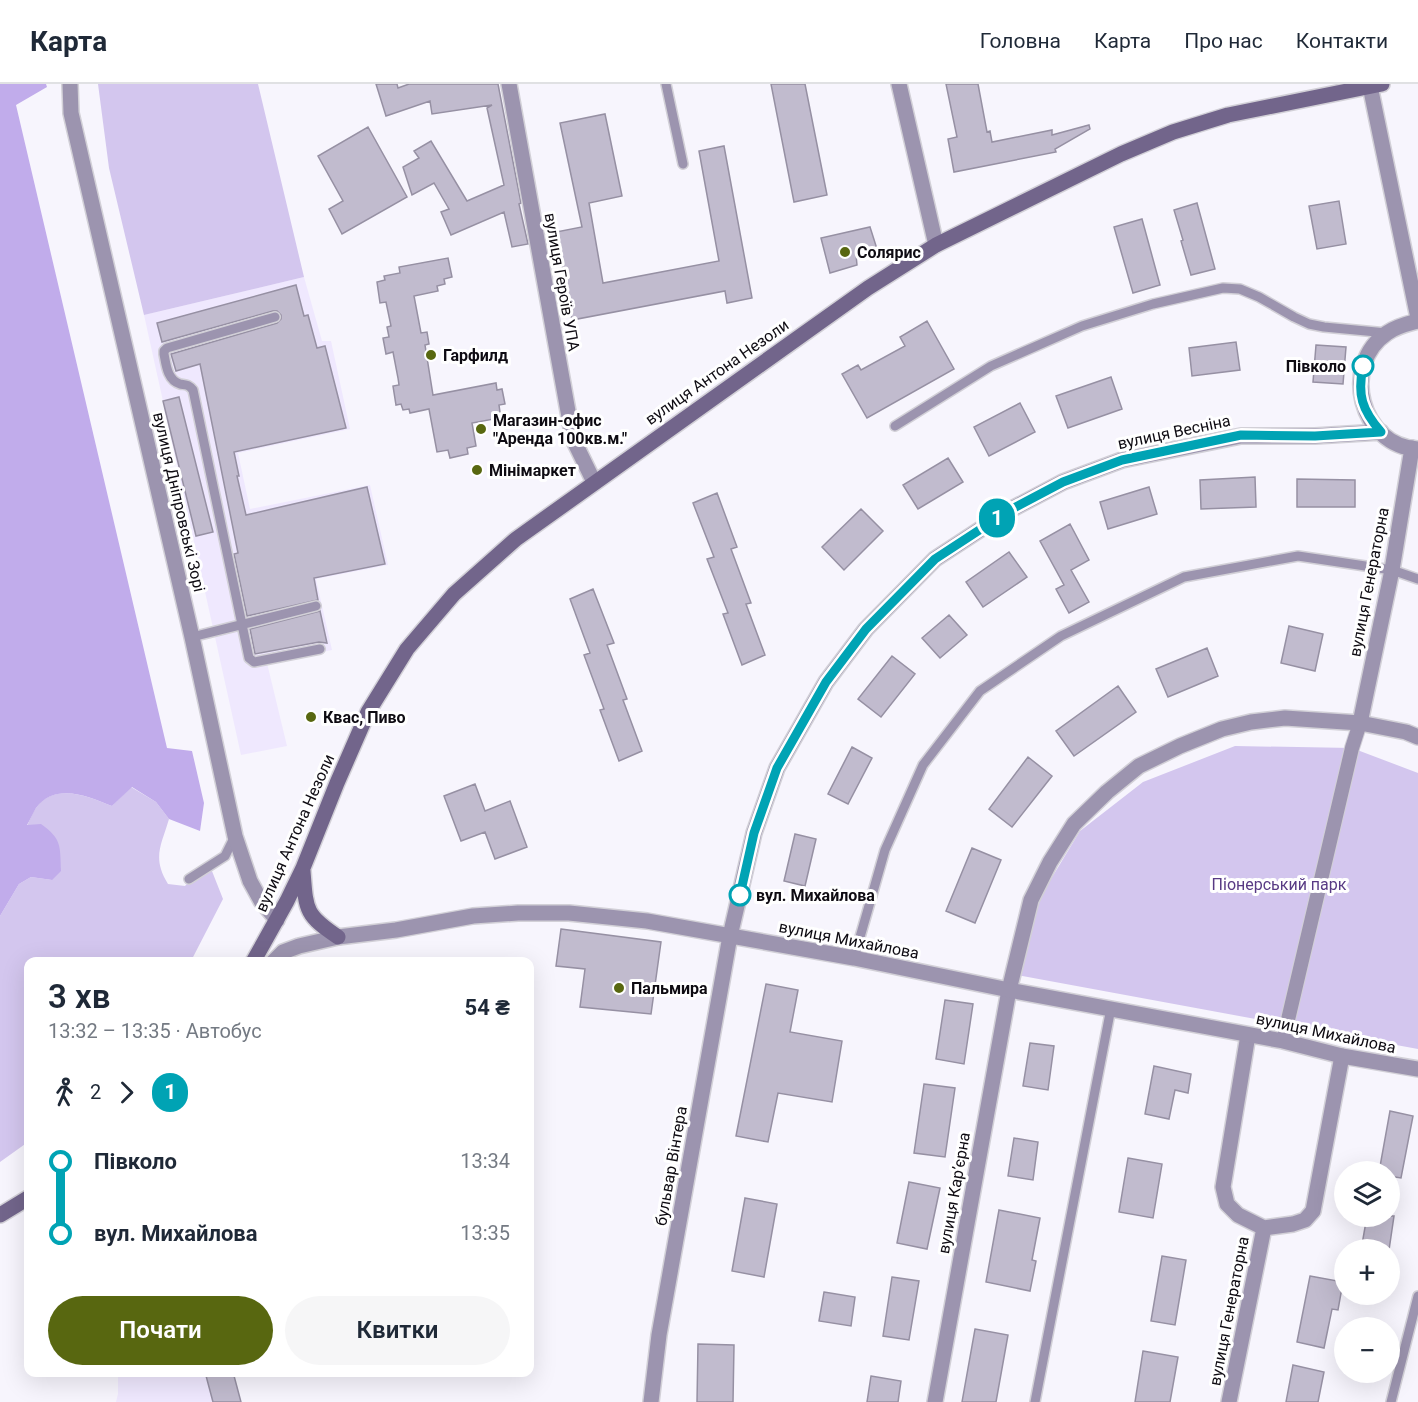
<!DOCTYPE html>
<html lang="uk">
<head>
<meta charset="utf-8">
<style>
  :root { --surface:#fff; --page:#f6f6f7; --text:#1f2937; --muted:#747a83; --line:#e0e1e3; --accent:#586710 }
  body { margin:0; font-family:Roboto,sans-serif; background:var(--page); color:var(--text); height:100vh; display:flex; flex-direction:column; font-size:22px; white-space:nowrap }
  * { box-sizing:border-box; margin:0 }
  p { font-size:20px; color:var(--muted) }
  .icon { flex:none; width:33px; height:33px; fill:none; stroke:currentColor; stroke-width:2; stroke-linecap:round; stroke-linejoin:round }
  .map { position:relative; flex:1; overflow:hidden }
  .panel { position:absolute; left:24px; top:873px; width:510px; height:420px; display:flex; flex-direction:column; background:var(--surface); border-radius:12px; box-shadow:0 6px 24px #0002 }
  .panel>* { flex:none }
  .badge { padding:0 12px; border-radius:20px; font-size:21px; line-height:39px }
  .buttons { position:absolute; left:1334px; top:1077px; display:grid; gap:12px }
  .buttons a { display:grid; place-items:center; width:66px; height:66px; border-radius:50%; background:var(--surface); box-shadow:0 6px 24px #0002; font-size:30px }
  .map>.badge { position:absolute; translate:-50% -50%; box-shadow:0 0 0 3px #fff }
  .legs { display:flex; align-items:center; gap:9px; height:66px; padding:0 24px; font-size:20px }
  .legs p { margin-inline-start:auto }
  .summary { display:flex; align-items:center; justify-content:space-between; height:102px; padding:0 24px }
  h1 { font-size:33px; font-weight:600; line-height:45px }
  .cta { display:flex; gap:12px; margin-top:auto; padding:12px 24px }
  .cta a { flex:1; height:69px; border-radius:36px; background:var(--accent); color:#fff; font-size:24px; font-weight:600; line-height:69px; text-align:center }
  .cta a+a { background:var(--page); color:var(--text) }
  ul { padding:0 24px; list-style:none }
  li { display:flex; align-items:center; gap:21px; height:72px; font-size:22px }
  li i { display:grid; place-items:center; width:9px; height:100%; margin:0 8px; background:currentColor }
  li i::after { content:''; width:15px; height:15px; margin:-8px; border:4px solid; border-radius:50%; background:var(--surface) }
  li p { margin-inline-start:auto }
  li:first-child i { background:linear-gradient(#0000 50%,currentColor 0) }
  li:last-child i { background:linear-gradient(currentColor 50%,#0000 0) }
  header { display:flex; align-items:center; gap:36px; box-sizing:border-box; height:84px; padding:0 30px; background:var(--surface); border-bottom:2px solid var(--line) }
  header strong { font-size:28px }
  nav { display:flex; gap:33px; margin-inline-start:auto; font-size:21px }
  .map>svg:first-child { display:block }
  .built { fill:#efe8fe }
  .green { fill:#d3c6ee }
  .forest { fill:#c1aceb }
  .building { fill:#c1bbce; stroke:#9690a3; stroke-width:1.5 }
  .lines { fill:none; stroke-linecap:round; stroke-linejoin:round }
  .service-casing { stroke:#d2d0d7; stroke-width:12 }
  .pedestrian-casing { stroke:#d2d0d7; stroke-width:16 }
  .minor-casing { stroke:#d2d0d7; stroke-width:18 }
  .tertiary-casing { stroke:#d2d0d7; stroke-width:18 }
  .secondary-casing { stroke:#d2d0d7; stroke-width:18 }
  .service { stroke:#9c94af; stroke-width:9 }
  .pedestrian { stroke:#9c94af; stroke-width:14 }
  .minor { stroke:#9c94af; stroke-width:15 }
  .tertiary { stroke:#9c94af; stroke-width:15 }
  .secondary { stroke:#72658b; stroke-width:15 }
  .line-1-casing { stroke:#fff; stroke-width:14 }
  .line-1 { stroke:#00a3b4; stroke-width:9 }
  .poi-dot { fill:#586710; stroke:#fff; stroke-width:2 }
  .stop-1-dot { fill:#fff; stroke:#00a3b4; stroke-width:3 }
  .labels { text-anchor:middle; dominant-baseline:central; stroke-width:6; stroke-linejoin:round; paint-order:stroke }
  .poi-label { font-size:16px; font-weight:bold; fill:#0e0b12; stroke:#fff; text-anchor:start }
  .street-label { font-size:16px; fill:#0e0b12; stroke:#fff }
  .stop-label { font-size:16px; font-weight:bold; fill:#0e0b12; stroke:#fff; text-anchor:end }
  .park-label { font-size:16px; fill:#583a84; stroke:#fff }
</style>
</head>
<body>
<header>
<strong>Карта</strong>
<nav><a>Головна</a><a>Карта</a><a>Про нас</a><a>Контакти</a></nav>
</header>
<div class="map">
<svg width="1418" height="1318" viewBox="0 0 1418 1318">
  <rect width="100%" height="100%" fill="#f7f5fd"/>
  <path class="built" d="M304 193 322 257H331L350 345 238 369 250 425 370 401 388 481 316 495 332 566 267 579 287 662 241 671 144 231Z
    M118 1288 222 1289 229 1318H116L118 1310Z"/>
  <path class="green" d="M98 0H258L304 193 144 231 109 84Z
    M1235 662 1352 664 1418 689V965L1017 891 1034 823 1080 747 1143 698Z
    M131 703 156 718 169 735C161 762 152 774 168 800L185 802 208 777 223 815 191 877 28 878V1058L0 1078V832L19 800 31 793 52 796 27 742C30 736 32 729 36 724 54 698 88 712 112 722Z"/>
  <path class="forest" d="M0 0H46L47 3 16 21 167 664 192 667 204 719 200 747 169 735 156 718 132 703 112 722C88 712 55 698 36 724 33 729 30 736 27 741L41 740C62 755 60 762 61 787L52 796 31 793 19 800 0 832Z"/>
  <path class="building" d="M376 0H397L398 4 409 0H498L521 119 519 120 528 160 512 163 504 128 451 151 441 128 449 125 434 99 412 111 403 83 419 74 414 67 431 57 467 117 504 101 487 24 492 21 432 30 430 17 386 32Z
    M771 0H805L827 111 794 118Z
    M946 0H978L987 48 990 47 992 58 1052 46V51L1089 41 1090 45 1055 65 1056 68 954 88 948 55 957 53Z
    M605 30 622 112 589 119 603 199 719 177 699 67 724 62 752 214 727 219 725 207 572 236 556 148 582 143 560 39Z
    M368 43 407 113 342 150 329 125 343 117 318 72Z
    M1339 117 1346 160 1317 165 1309 122Z
    M1197 119 1215 185 1191 191 1181 157 1183 156 1174 126Z
    M1142 135 1160 201 1133 209 1114 143Z
    M870 143 877 165 856 171 857 181 830 189 821 154Z
    M448 174 452 193 444 195 445 200 437 202 438 207 414 212 421 249 427 248 429 260 425 261 433 311 496 299 497 306 502 305 505 320 499 321 500 328 493 329 494 335 472 339 476 362 467 364 468 370 450 374 448 366 437 368 429 325 410 329 409 325 403 326 401 320 396 321 393 302 399 301 398 294 393 268 386 270 383 254 389 253 387 243 391 242 386 218 380 219 377 198 385 196 384 192 400 189 399 183Z
    M296 201 304 232 308 231 317 264 325 262 346 344 234 368 239 392H237L246 431 367 403 385 480 314 494 318 516 247 532 234 470 238 469 200 280 176 287 171 270 277 239 281 235V231L277 227H273L162 258 157 239Z
    M927 237 954 285 867 334 842 290 858 281 861 286 905 262 900 253Z
    M1236 258 1240 286 1192 292 1189 264Z
    M1316 261 1346 263 1343 300 1313 298Z
    M1111 293 1122 325 1068 344 1056 312Z
    M179 313 213 448 196 452 163 317Z
    M1020 319 1035 348 989 372 974 343Z
    M948 374 963 398 918 425 903 401Z
    M1255 393 1256 423 1201 425 1200 396Z
    M1297 395 1355 396V423H1297Z
    M1149 403 1157 430 1108 445 1100 418Z
    M717 409 737 463 731 465 751 519 746 520 765 571 742 581 723 530 728 529 707 475 714 473 693 419Z
    M861 425 883 447 844 486 822 463Z
    M1070 440 1089 476 1071 486 1089 518 1069 529 1056 505 1064 501 1040 457Z
    M1009 468 1027 493 983 523 966 498Z
    M593 505 614 559 607 561 627 615 623 616 642 667 619 677 600 626 604 625 584 571 590 569 570 515Z
    M320 527 327 559 319 558 255 570 250 545Z
    M949 531 967 551 940 574 922 554Z
    M1289 542 1323 550 1315 587 1281 579Z
    M1207 564 1218 592 1168 613 1156 585Z
    M892 572 915 590 881 633 858 615Z
    M1118 602 1136 628 1074 672 1056 647Z
    M852 663 872 674 848 720 828 710Z
    M1028 673 1052 692 1012 743 989 725Z
    M475 700 485 727 510 717 527 763 495 775 485 748 461 757 444 712Z
    M795 750 816 755 805 802 784 797Z
    M972 764 1001 776 975 839 946 827Z
    M561 845 661 858 651 930 580 923 585 885 556 882Z
    M766 900 798 906 790 948 842 957 832 1018 778 1009 768 1058 736 1052Z
    M945 916 973 920 964 980 936 975Z
    M1030 959 1054 962 1048 1006 1023 1002Z
    M1154 982 1191 990 1188 1009 1175 1006 1169 1035 1145 1030Z
    M924 1000 955 1004 945 1073 914 1069Z
    M1390 1027 1413 1032 1401 1094 1389 1092V1088H1379Z
    M1014 1054 1038 1058 1033 1096 1008 1092Z
    M1128 1074 1162 1080 1153 1134 1119 1128Z
    M909 1098 940 1104 927 1165 897 1159Z
    M745 1114 777 1120 764 1193 732 1187Z
    M999 1126 1040 1134 1032 1176 1036 1177 1030 1207 986 1198Z
    M1367 1132H1394L1389 1166H1361Z
    M1162 1172 1186 1176 1175 1241 1151 1237Z
    M1310 1192 1343 1198 1338 1226 1332 1225 1324 1264 1297 1258Z
    M892 1193 919 1197 909 1256 883 1252Z
    M824 1208 855 1213 851 1242 819 1237Z
    M975 1245 1008 1251 996 1318H962Z
    M698 1260 734 1261 733 1318H697Z
    M1143 1267 1178 1273 1170 1318H1135Z
    M1293 1281 1324 1288 1318 1318H1286Z
    M205 1288H233L241 1318H213Z
    M871 1292 901 1297 898 1318H867Z"/>
  <g class="lines">
    <g class="service-casing">
      <path id="service" d="M666 0 683 80
        M275 233 167 264 164 267V270C166 280 167 296 180 300 186 301 188 300 193 306L249 574 254 578 320 565
        M895 342 991 282 1082 242 1153 220 1223 204 1240 205 1259 213 1294 233 1309 240 1324 243 1387 249
        M192 553 316 522
        M189 795 225 772 235 752
        M854 874 885 766 923 681 980 607 1061 552 1184 493 1298 472 1392 486 1418 495
        M1035 1318 1111 924
        M1391 1318 1418 1212"/>
    </g>
    <g class="pedestrian-casing">
      <path id="pedestrian" d="M1283 957 1352 664 1360 639"/>
    </g>
    <g class="minor-casing">
      <path id="minor" d="M70 0 71 29 192 553 235 752 250 797 261 817 277 836
        M509 0 573 355 594 398
        M899 0 936 161
        M1370 2 1418 234
        M1418 237C1407 240 1397 242 1387 249 1340 281 1360 362 1418 365
        M1360 639 1392 486 1412 364
        M730 852 754 749 777 684 826 598 866 545 935 475 1010 426 1063 398 1122 376 1241 352H1315L1381 348
        M1248 951 1223 1103 1227 1120 1238 1131 1264 1144 1293 1140 1305 1136 1313 1127 1342 972
        M935 1318 1009 906 1031 816 1050 778 1074 740 1107 708 1139 682 1180 662 1222 645 1251 638 1285 634 1360 639 1406 648 1418 653
        M1229 1318 1264 1144"/>
    </g>
    <g class="tertiary-casing">
      <path id="tertiary" d="M273 878 283 868 299 862 338 853 396 846 473 832 518 829H569L647 837 854 874 1009 906 1283 957 1342 972 1418 985
        M651 1318 659 1251 730 852"/>
    </g>
    <g class="secondary-casing">
      <path id="secondary" d="M303 787C306 826 305 831 338 853
        M253 878 287 817 303 784 337 699 368 628 407 565 454 510 516 455 868 204 936 161 1121 70 1173 48 1228 31 1382 0
        M0 1131 28 1114"/>
    </g>
    <use href="#service" class="service"/>
    <use href="#pedestrian" class="pedestrian"/>
    <use href="#minor" class="minor"/>
    <use href="#tertiary" class="tertiary"/>
    <use href="#secondary" class="secondary"/>
  </g>
  <g class="lines">
    <g class="line-1-casing">
      <path id="line-1" d="M740 811 754 749 777 684 826 598 866 545 935 475 1010 426 1063 398 1122 376 1241 351 1315 352 1381 348C1362 326 1357 311 1363 282"/>
    </g>
    <use href="#line-1" class="line-1"/>
  </g>
  <g class="poi-dot">
    <circle cx="845" cy="168" r="6"/>
    <circle cx="431" cy="271" r="6"/>
    <circle cx="481" cy="345" r="6"/>
    <circle cx="477" cy="386" r="6"/>
    <circle cx="311" cy="633" r="6"/>
    <circle cx="619" cy="904" r="6"/>
  </g>
  <g class="stop-1-dot">
    <circle cx="1363" cy="282" r="10"/>
    <circle cx="740" cy="811" r="10"/>
  </g>
  <g class="labels">
    <g class="poi-label">
      <text x="857" y="168">Солярис</text>
      <text x="443" y="271">Гарфилд</text>
      <text x="493" y="336">Магазин-офис<tspan x="493" dy="18">"Аренда 100кв.м."</tspan></text>
      <text x="489" y="386">Мінімаркет</text>
      <text x="323" y="633">Квас, Пиво</text>
      <text x="631" y="904">Пальмира</text>
    </g>
    <g class="street-label">
      <text transform="translate(562 198) rotate(80)">вулиця Героїв УПА</text>
      <text transform="translate(717 288) rotate(-35)">вулиця Антона Незоли</text>
      <text transform="translate(1174 348) rotate(-12)">вулиця Весніна</text>
      <text transform="translate(179 418) rotate(77)">вулиця Дніпровські Зорі</text>
      <text transform="translate(1369 498) rotate(-79)">вулиця Генераторна</text>
      <text transform="translate(295 749) rotate(-66)">вулиця Антона Незоли</text>
      <text transform="translate(849 856) rotate(11)">вулиця Михайлова</text>
      <text transform="translate(1326 949) rotate(12)">вулиця Михайлова</text>
      <text transform="translate(671 1082) rotate(-80)">бульвар Вінтера</text>
      <text transform="translate(954 1109) rotate(-80)">вулиця Кар’єрна</text>
      <text transform="translate(1229 1227) rotate(-79)">вулиця Генераторна</text>
    </g>
    <g class="stop-label">
      <text x="1346" y="282">Півколо</text>
      <text x="756" y="811" text-anchor="start">вул. Михайлова</text>
    </g>
    <g class="park-label">
      <text x="1279" y="800">Піонерський парк</text>
    </g>
  </g>
</svg>
<div class="buttons">
<a><svg class="icon" aria-label="layers" viewBox="0 0 24 24"><path d="M12 4l9 5-9 5-9-5zM3 14l9 5 9-5"/></svg></a>
<a>+</a>
<a>−</a>
</div>
<b class="badge" style="left:997px;top:434px;background:#00a3b4;color:#fff">1</b>
<section class="panel">
<div class="summary"><div><h1>3 хв</h1><p>13:32 – 13:35 · Автобус</p></div><b>54 ₴</b></div>
<div class="legs"><svg class="icon" aria-label="walk" viewBox="0 0 24 24"><circle cx="13" cy="4" r="2"/><path d="M13 8l-2 6 4 7M11 14l-3 7M7 12l3-4h3l4 4"/></svg>2<svg class="icon" aria-label="forward" viewBox="0 0 24 24"><path d="M9 5l7 7-7 7"/></svg><b class="badge" style="background:#00a3b4;color:#fff">1</b></div>
<ul>
<li><i style="color:#00a3b4"></i><b>Півколо</b><p>13:34</p></li>
<li><i style="color:#00a3b4"></i><b>вул. Михайлова</b><p>13:35</p></li>
</ul>
<div class="cta"><a>Почати</a><a>Квитки</a></div>
</section>
</div>
</body>
</html>
